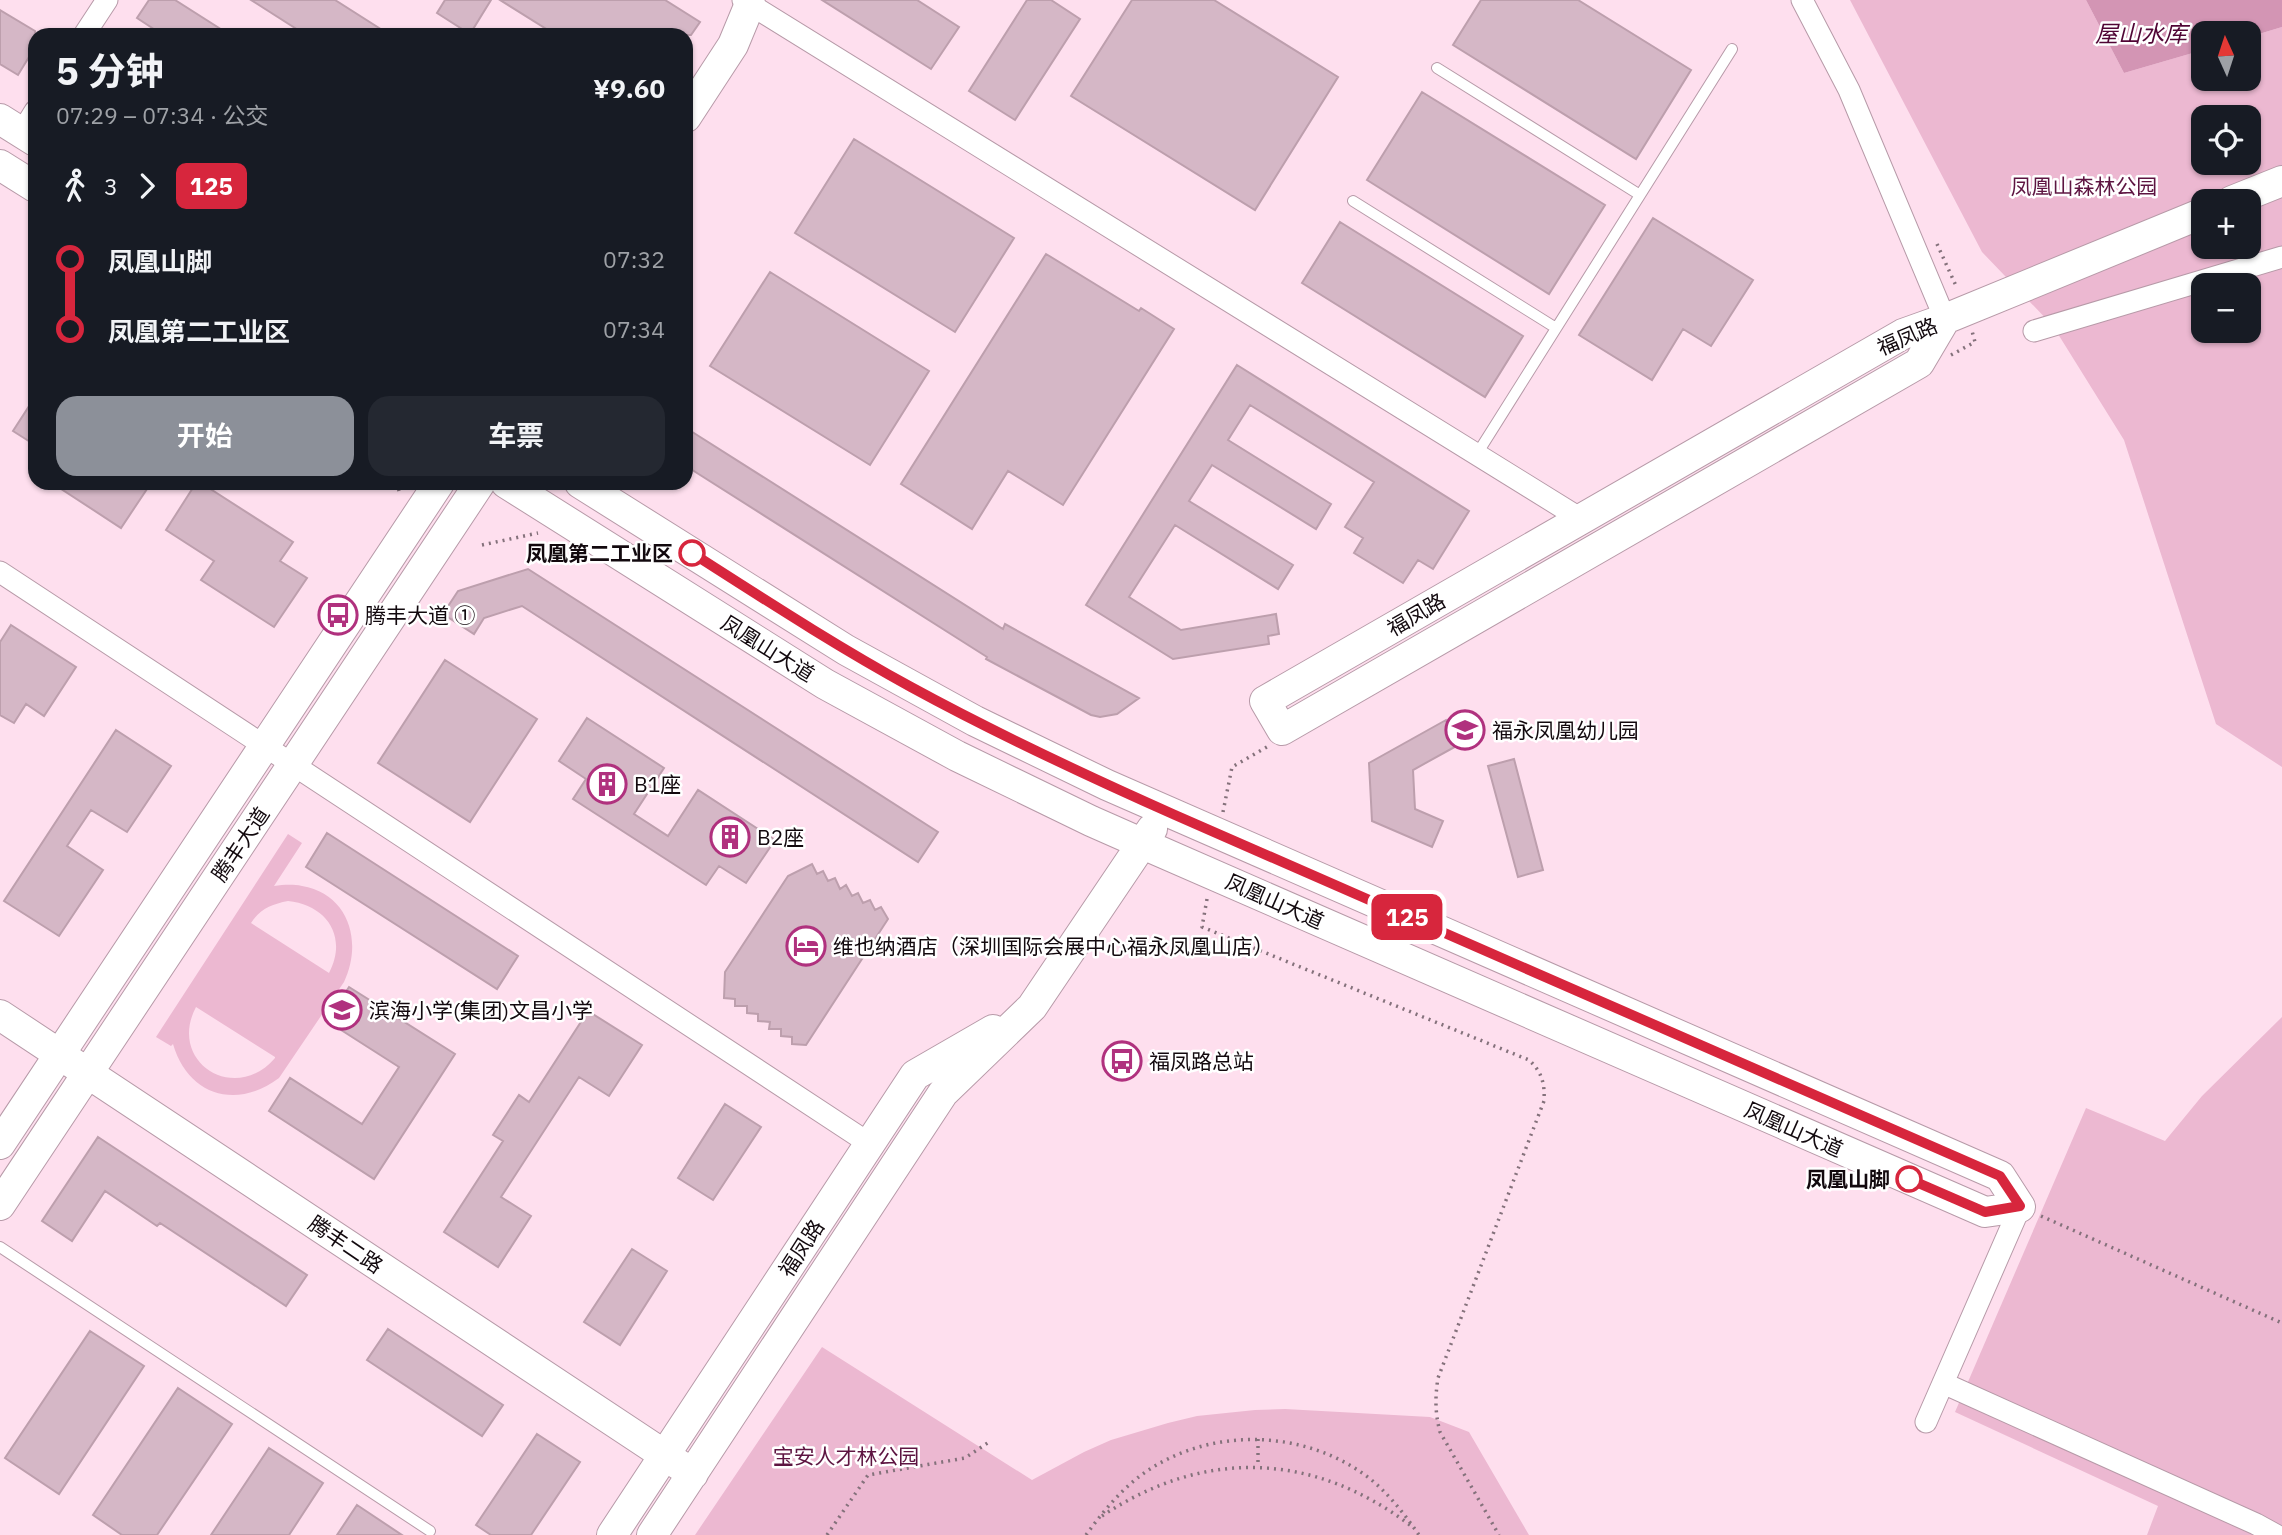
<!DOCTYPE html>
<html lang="zh">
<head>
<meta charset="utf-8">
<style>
  :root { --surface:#171b24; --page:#242831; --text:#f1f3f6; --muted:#9ea1a6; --accent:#8c9099 }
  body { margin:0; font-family:"IBM Plex Sans","Noto Sans SC",sans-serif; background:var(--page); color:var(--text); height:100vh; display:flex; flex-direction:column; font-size:26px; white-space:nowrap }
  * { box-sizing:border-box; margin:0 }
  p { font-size:23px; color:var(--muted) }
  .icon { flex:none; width:38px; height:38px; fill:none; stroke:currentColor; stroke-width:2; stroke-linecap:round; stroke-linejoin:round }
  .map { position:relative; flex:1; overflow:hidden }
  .sheet { position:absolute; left:28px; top:28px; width:665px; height:462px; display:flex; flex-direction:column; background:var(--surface); border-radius:21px; box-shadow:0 2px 5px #0004 }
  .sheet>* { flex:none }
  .badge { padding:0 14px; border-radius:10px; font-size:24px; line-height:46px }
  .needle { width:46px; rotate:357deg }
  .fabs { position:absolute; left:2191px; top:21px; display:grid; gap:14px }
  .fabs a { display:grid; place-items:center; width:70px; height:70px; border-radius:14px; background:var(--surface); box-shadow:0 2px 5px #0004; font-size:35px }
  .map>.badge { position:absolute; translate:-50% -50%; box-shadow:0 0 0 4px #fff }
  .legs { display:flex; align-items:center; gap:10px; height:77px; padding:0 28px; font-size:23px }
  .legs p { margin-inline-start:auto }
  .head { display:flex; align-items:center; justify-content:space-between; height:119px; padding:0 28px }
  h1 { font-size:38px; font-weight:700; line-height:52px }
  .button { display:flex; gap:14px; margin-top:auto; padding:14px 28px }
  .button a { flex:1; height:80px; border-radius:21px; background:var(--accent); color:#fff; font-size:28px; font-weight:700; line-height:80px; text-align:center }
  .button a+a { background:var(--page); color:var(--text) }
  ul { padding:0 28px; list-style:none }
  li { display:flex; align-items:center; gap:24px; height:70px; font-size:26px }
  li i { display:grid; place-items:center; width:10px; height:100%; margin:0 9px; background:currentColor }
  li i::after { content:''; width:18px; height:18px; margin:-9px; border:5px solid; border-radius:50%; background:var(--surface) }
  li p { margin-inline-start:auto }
  li:first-child i { background:linear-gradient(#0000 50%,currentColor 0) }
  li:last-child i { background:linear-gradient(currentColor 50%,#0000 0) }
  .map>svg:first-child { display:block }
  .green { fill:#ecb8d1; fill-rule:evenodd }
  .water { fill:#d395b4 }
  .building { fill:#d5b7c6; stroke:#bd9fad; stroke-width:2 }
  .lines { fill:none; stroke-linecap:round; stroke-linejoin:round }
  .lane-casing { stroke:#b79aa8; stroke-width:12 }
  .street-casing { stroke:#b79aa8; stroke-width:23 }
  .secondary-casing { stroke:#b79aa8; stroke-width:32 }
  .path { stroke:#84717b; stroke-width:3.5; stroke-dasharray:2 5; stroke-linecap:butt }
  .lane { stroke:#fff; stroke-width:10 }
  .street { stroke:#fff; stroke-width:21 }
  .secondary { stroke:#fff; stroke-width:30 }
  .line-1-casing { stroke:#fff; stroke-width:16 }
  .line-1 { stroke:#d7263d; stroke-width:10 }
  .stop-1-dot { fill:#fff; stroke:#d7263d; stroke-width:3.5 }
  .labels { text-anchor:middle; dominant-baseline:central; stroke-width:5; stroke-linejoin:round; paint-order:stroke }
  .park-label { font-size:21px; fill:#5d1441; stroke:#fff }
  .street-label { font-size:21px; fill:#12090e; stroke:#fff }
  .stop-label { font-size:21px; font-weight:bold; fill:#12090e; stroke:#fff; text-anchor:end }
  .poi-label { font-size:21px; fill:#12090e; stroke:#fff; text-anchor:start }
  .water-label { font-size:23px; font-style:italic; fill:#500535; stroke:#fff }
</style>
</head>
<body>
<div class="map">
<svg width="2282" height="1535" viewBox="0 0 2282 1535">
  <rect width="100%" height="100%" fill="#fedfee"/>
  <path class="green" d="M1850 0H2086L2124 73 2203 50V79H2249V37L2282 27V767L2216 724 2124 440 2053 326 1982 252ZM2203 117H2249V163H2203ZM2203 201H2249V247H2203ZM2203 285H2249V331H2203Z
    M288 834 302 843 274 886C283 885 292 884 302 886 349 894 363 942 344 982L279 1078C237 1110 188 1096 173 1044L171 1046 156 1037ZM288 901C327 905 348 937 329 973L251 923C260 909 272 904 288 901ZM196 1007 275 1057V1058C235 1105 167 1062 196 1007Z
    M2282 1017V1535H2147L2158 1506 1955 1412 2086 1108 2165 1141 2202 1096Z
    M822 1347 1032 1480 1084 1452 1111 1440 1168 1423 1197 1416 1255 1410 1285 1409 1430 1417 1469 1432 1529 1535H695Z"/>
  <path class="water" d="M2086 0H2282V27L2249 37V33H2203V50L2124 73Z"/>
  <path class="building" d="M149 0H175L230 35H163L137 18Z
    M251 0H335L390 35H306Z
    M445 0H491L470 34 437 13Z
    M500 0H665L700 22 691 35H556Z
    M822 0H917L959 27 931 69Z
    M1027 0H1051L1080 19 1015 120 969 91Z
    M1132 0H1214L1338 77 1255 210 1071 96Z
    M1481 0H1578L1691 70 1636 159 1453 45Z
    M0 10 35 31V61L29 57 18 75 0 64Z
    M1422 92 1605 205 1549 294 1367 180Z
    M854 139 1014 238 955 332 795 233Z
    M1653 218 1753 280 1711 346 1683 329 1652 380 1579 335Z
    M1340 222 1523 336 1485 397 1302 283Z
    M1046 254 1139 311 1141 308 1174 329 1063 505 1008 471 972 529 901 484Z
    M770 272 929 371 870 465 710 366Z
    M1237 365 1469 511 1433 569 1418 560 1403 583 1354 553 1363 538 1345 527 1374 482 1250 405 1228 440 1331 504 1316 529 1212 465 1189 501 1293 565 1278 589 1175 525 1129 597 1181 630 1276 614 1279 634 1268 636 1269 644 1173 659 1086 605Z
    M35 397V445L13 431Z
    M686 428 1003 629 1005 624 1139 698 1117 714 1100 717 1091 715 986 659 987 657 686 466Z
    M52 483H151L121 528Z
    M196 483H201L293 542 280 561 307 578 274 627 201 580 214 561 166 530Z
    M528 569 938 832 918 862 522 606 484 618 474 634 443 614 458 591Z
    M11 625 76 667 44 716 26 704 14 723 0 715V642Z
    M445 660 537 719 470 822 378 763Z
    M587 718 664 768 634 814 668 836 698 790 775 840 746 883 719 866 706 885 573 799 586 779 559 761Z
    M1446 720 1460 744 1413 770 1415 809 1443 821 1432 847 1372 821 1369 763Z
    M116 730 171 766 127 832 91 810 67 846 103 870 59 936 4 901Z
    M1514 759 1543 870 1518 877 1488 766Z
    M327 833 518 956 497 989 306 867Z
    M812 864 817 874 823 871 828 881 835 878 840 889 846 885 852 896 858 893 863 903 870 900 875 910 881 907 888 919 806 1045 792 1044V1037L781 1036V1029H769L770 1022 758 1021V1014L747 1013V1006H735V999L724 998 725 972 788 876Z
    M349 987 455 1054 374 1179 269 1111 290 1078 362 1124 399 1067 327 1021Z
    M588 1011 642 1045 609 1096 579 1077 501 1197 531 1216 498 1267 444 1232 503 1141 493 1135 519 1095 529 1102Z
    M725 1104 761 1127 713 1200 678 1178Z
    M98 1137 307 1275 286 1306 160 1223 157 1226 105 1191 72 1241 42 1221Z
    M632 1249 667 1271 620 1345 584 1322Z
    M388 1329 503 1405 482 1436 367 1360Z
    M90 1331 144 1366 59 1494 5 1458Z
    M178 1388 232 1424 157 1535H122L93 1515Z
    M537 1434 580 1462 531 1535H491L476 1525Z
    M269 1448 323 1483 289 1535H211Z
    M357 1505 402 1535H337Z"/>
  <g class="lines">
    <g class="lane-casing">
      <path id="lane" d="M1437 68 1640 195
        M1353 201 1556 328
        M1477 454 1732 49
        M0 1247 430 1531"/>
    </g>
    <g class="street-casing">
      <path id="street" d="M743 0 1581 519
        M1802 0 1849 90 1945 319
        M84 35 107 0
        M22 132 35 111
        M2034 331 2282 257
        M0 572 870 1144
        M1943 1383 2256 1524 2276 1535
        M1926 1422 2020 1207"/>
    </g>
    <g class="secondary-casing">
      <path id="secondary" d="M686 117 733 45 750 4
        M0 119 35 141
        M0 165 35 187
        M2232 201 2282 181
        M1945 319 1919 363 1282 730 1265 701 1903 334 1945 319 2203 213
        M506 483 825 684 957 756 1091 821 1159 851 1985 1212 2020 1207 2000 1176 1107 785 975 721 846 650 580 483
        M0 1015 693 1474
        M0 1144 439 483
        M0 1205 480 483
        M612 1535 915 1075 993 1030
        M652 1535 943 1093 1032 1007 1152 829"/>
    </g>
    <path class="path" d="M1937 244 1957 288
      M1951 355 1975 342 1972 331
      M397 483 399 491
      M482 545 538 533
      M1223 812 1232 767 1267 747
      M1207 899 1202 927 1529 1060C1542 1072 1545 1084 1544 1101L1438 1378C1435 1397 1435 1413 1440 1432L1499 1535
      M2041 1216 2282 1323
      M1258 1439V1467
      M1102 1516C1204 1448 1313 1452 1410 1525
      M827 1535 868 1475 965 1458 989 1442
      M1086 1535C1102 1513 1119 1492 1140 1476 1208 1425 1309 1428 1374 1482 1392 1498 1406 1516 1419 1535"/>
    <use href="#lane" class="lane"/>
    <use href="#street" class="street"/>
    <use href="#secondary" class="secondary"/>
  </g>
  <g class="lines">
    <g class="line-1-casing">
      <path id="line-1" d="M692 553C764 599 836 646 911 687 997 734 1085 775 1175 815L2000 1176 2020 1206 1985 1212 1909 1179"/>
    </g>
    <use href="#line-1" class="line-1"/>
  </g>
  <defs>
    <g id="bus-ring" transform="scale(2.0125)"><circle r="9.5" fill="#fff" stroke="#b0317e" stroke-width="1.5"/><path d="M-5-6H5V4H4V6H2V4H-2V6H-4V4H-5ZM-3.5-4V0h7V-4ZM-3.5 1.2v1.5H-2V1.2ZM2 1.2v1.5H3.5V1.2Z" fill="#b0317e"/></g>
    <g id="school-ring" transform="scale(2.0125)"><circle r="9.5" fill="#fff" stroke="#b0317e" stroke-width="1.5"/><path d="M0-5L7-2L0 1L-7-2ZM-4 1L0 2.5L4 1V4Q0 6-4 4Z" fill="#b0317e"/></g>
    <g id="building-ring" transform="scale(2.0125)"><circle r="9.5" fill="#fff" stroke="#b0317e" stroke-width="1.5"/><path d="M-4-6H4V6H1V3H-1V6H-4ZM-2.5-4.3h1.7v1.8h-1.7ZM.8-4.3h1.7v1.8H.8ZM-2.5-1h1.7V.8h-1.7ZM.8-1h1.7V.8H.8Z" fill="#b0317e"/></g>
    <g id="hotel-ring" transform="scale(2.0125)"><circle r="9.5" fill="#fff" stroke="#b0317e" stroke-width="1.5"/><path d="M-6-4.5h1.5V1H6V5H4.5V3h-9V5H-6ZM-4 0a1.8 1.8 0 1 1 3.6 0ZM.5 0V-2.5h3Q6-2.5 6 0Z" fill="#b0317e"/></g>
  </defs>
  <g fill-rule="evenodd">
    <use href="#bus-ring" x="338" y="615"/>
    <use href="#school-ring" x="1465" y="730"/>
    <use href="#building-ring" x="607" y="784"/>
    <use href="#building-ring" x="730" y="837"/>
    <use href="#hotel-ring" x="806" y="946"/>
    <use href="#school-ring" x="342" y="1010"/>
    <use href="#bus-ring" x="1122" y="1061"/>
  </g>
  <g class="stop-1-dot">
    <circle cx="692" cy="553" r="12"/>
    <circle cx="1909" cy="1179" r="12"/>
  </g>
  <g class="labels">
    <g class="park-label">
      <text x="2084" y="186">凤凰山森林公园</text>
      <text x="846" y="1456">宝安人才林公园</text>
    </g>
    <g class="street-label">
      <text transform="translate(1907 336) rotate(-23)">福凤路</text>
      <text transform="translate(1416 614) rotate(-30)">福凤路</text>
      <text transform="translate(768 648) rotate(32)">凤凰山大道</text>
      <text transform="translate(240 844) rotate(-56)">腾丰大道</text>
      <text transform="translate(1275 901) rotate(24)">凤凰山大道</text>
      <text transform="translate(1794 1129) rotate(24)">凤凰山大道</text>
      <text transform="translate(346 1244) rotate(34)">腾丰二路</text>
      <text transform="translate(801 1248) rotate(-57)">福凤路</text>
    </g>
    <g class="stop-label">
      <text x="673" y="553">凤凰第二工业区</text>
      <text x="1890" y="1179">凤凰山脚</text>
    </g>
    <g class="poi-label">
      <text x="365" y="615">腾丰大道 ①</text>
      <text x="1492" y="730">福永凤凰幼儿园</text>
      <text x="634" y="784">B1座</text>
      <text x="757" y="837">B2座</text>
      <text x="833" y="946">维也纳酒店（深圳国际会展中心福永凤凰山店）</text>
      <text x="369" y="1010">滨海小学(集团)文昌小学</text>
      <text x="1149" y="1061">福凤路总站</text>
    </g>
    <g class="water-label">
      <text x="2141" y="33">屋山水库</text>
    </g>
  </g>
</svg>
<div class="fabs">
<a><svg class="needle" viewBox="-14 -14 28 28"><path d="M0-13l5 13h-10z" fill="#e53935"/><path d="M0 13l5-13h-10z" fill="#9ea1a6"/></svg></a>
<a><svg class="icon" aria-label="locate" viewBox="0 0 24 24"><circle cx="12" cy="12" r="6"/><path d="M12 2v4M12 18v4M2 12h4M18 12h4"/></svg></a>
<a>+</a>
<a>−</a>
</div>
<b class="badge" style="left:1407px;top:917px;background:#d7263d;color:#fff">125</b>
<section class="sheet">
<div class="head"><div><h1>5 分钟</h1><p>07:29 – 07:34 · 公交</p></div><b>¥9.60</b></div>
<div class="legs"><svg class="icon" aria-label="walk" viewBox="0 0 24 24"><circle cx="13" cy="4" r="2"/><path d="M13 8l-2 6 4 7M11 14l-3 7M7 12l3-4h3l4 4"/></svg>3<svg class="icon" aria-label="forward" viewBox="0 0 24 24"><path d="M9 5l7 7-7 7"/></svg><b class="badge" style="background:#d7263d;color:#fff">125</b></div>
<ul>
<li><i style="color:#d7263d"></i><b>凤凰山脚</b><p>07:32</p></li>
<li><i style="color:#d7263d"></i><b>凤凰第二工业区</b><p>07:34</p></li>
</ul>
<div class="button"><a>开始</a><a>车票</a></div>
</section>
</div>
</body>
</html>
